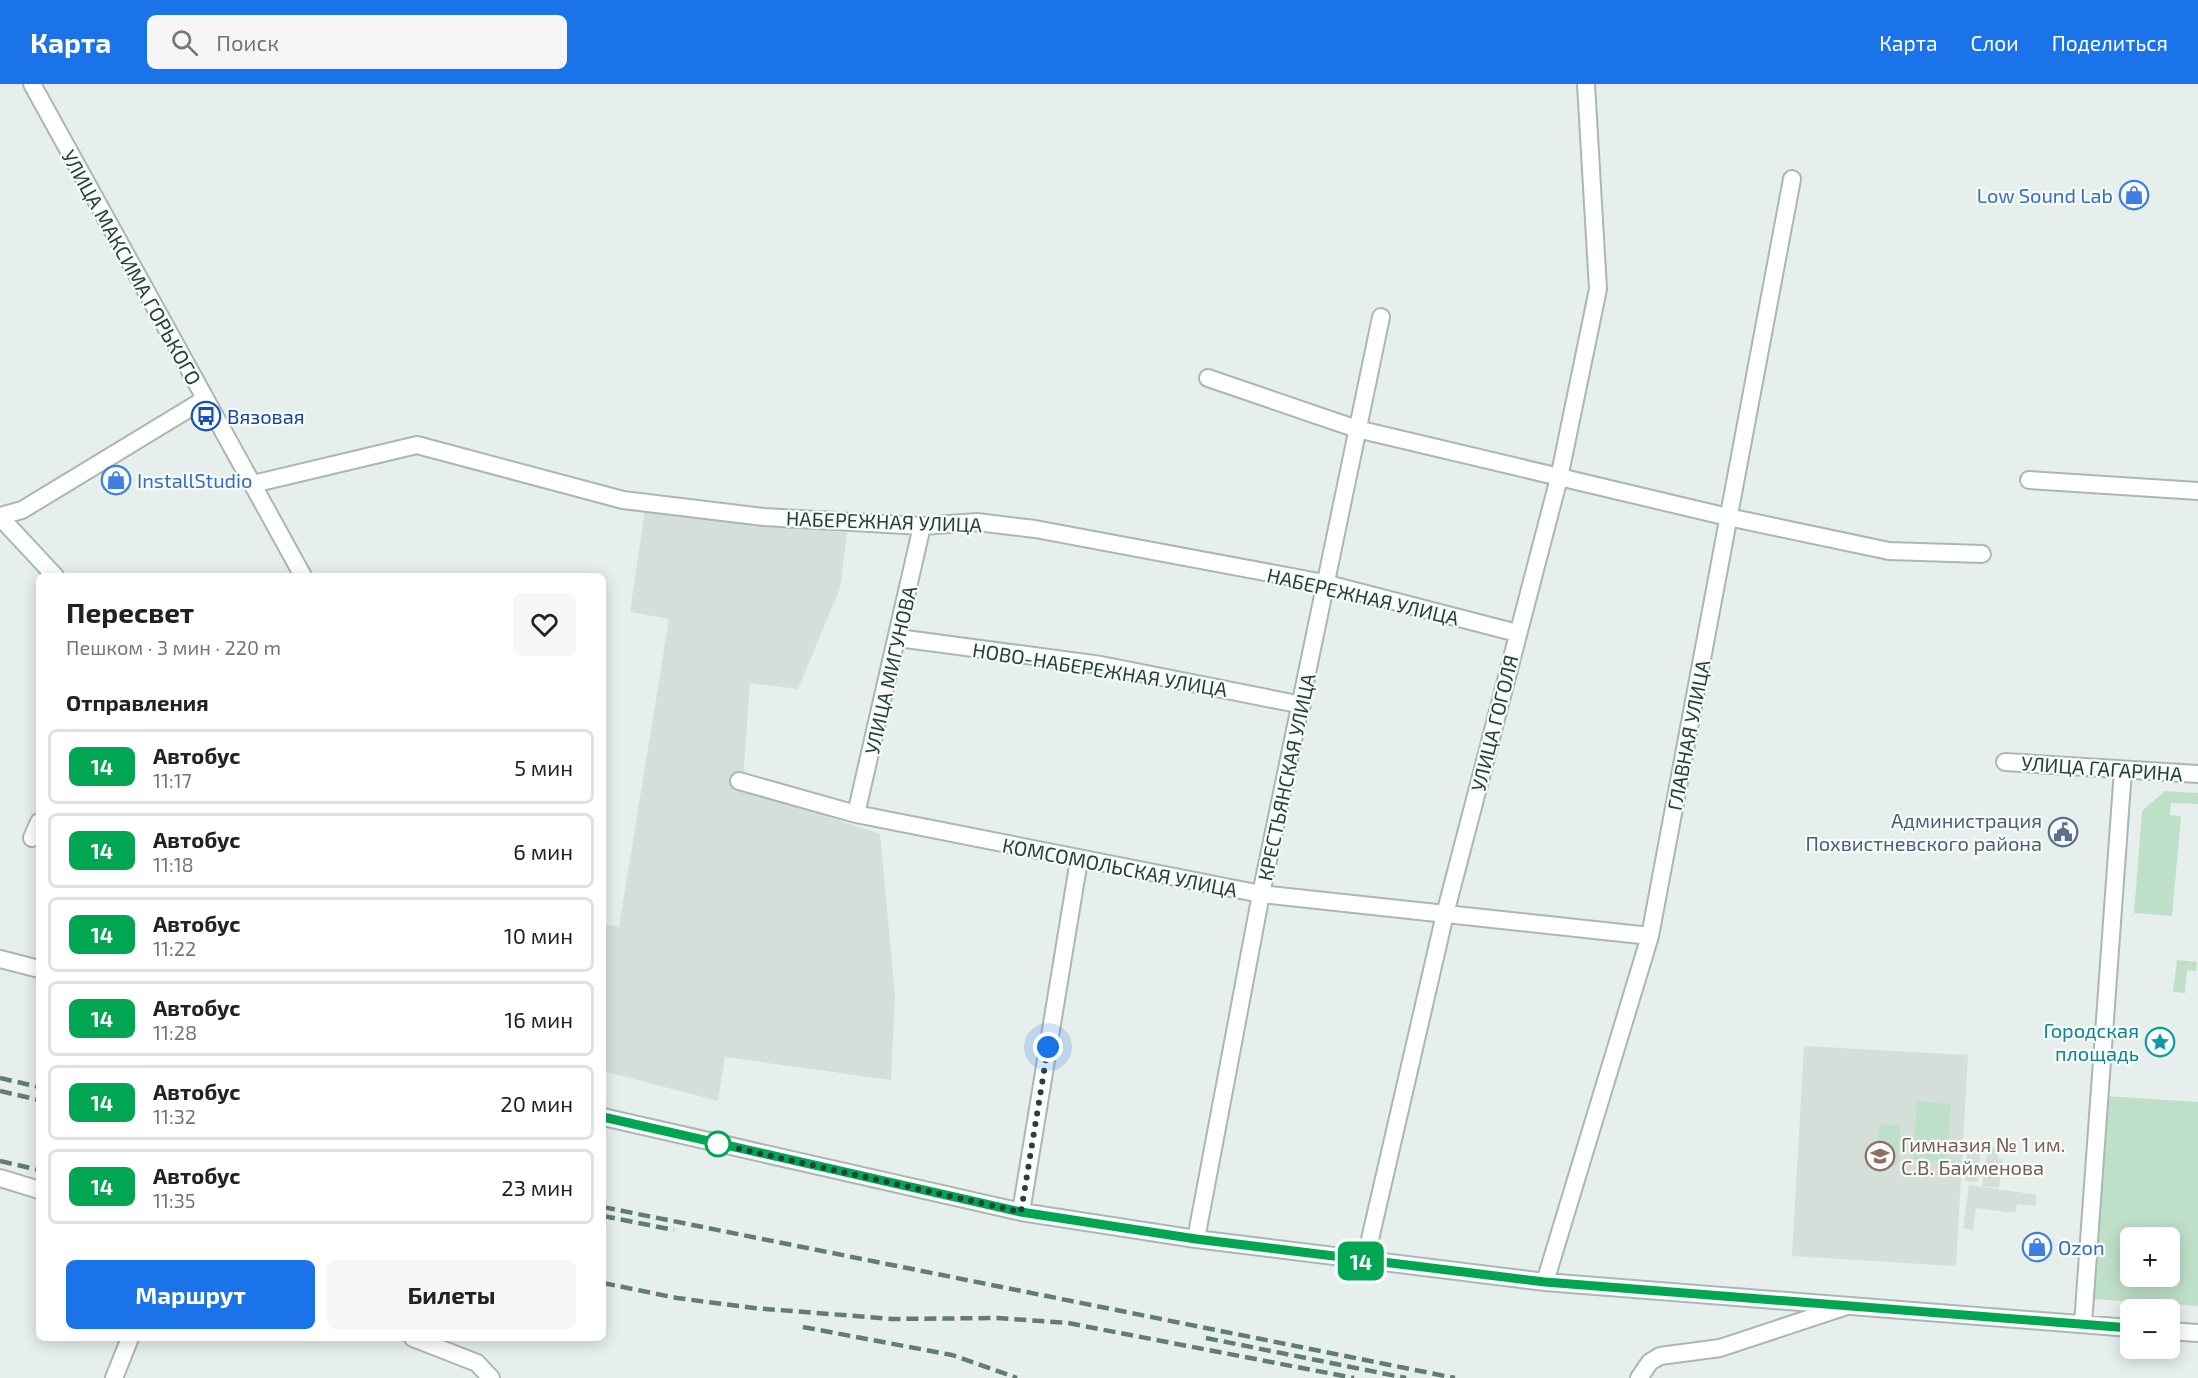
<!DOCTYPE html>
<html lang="ru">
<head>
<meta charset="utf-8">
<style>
  :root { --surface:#fff; --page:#f6f6f6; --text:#222; --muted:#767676; --line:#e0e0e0; --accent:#1a73e8 }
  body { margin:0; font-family:"Exo 2",sans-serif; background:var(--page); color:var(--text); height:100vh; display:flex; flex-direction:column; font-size:22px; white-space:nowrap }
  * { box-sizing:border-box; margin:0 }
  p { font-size:20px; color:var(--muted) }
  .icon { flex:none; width:33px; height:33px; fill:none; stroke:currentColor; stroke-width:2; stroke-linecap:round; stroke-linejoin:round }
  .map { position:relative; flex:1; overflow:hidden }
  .drawer { position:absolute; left:36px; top:489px; width:570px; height:768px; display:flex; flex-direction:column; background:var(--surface); border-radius:9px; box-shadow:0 3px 15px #0003 }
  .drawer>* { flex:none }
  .badge { padding:0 12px; border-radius:9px; font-size:21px; line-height:39px }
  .tools { position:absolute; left:2120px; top:1143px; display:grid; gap:12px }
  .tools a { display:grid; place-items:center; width:60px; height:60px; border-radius:9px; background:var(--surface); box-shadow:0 3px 15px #0003; font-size:30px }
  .you { position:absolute; width:30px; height:30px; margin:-15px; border:4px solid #fff; border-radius:50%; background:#1a73e8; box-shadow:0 0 0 9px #1a73e833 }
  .map>.badge { position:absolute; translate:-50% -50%; box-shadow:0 0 0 3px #fff }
  h2 { padding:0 30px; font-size:22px; line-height:54px }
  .round { display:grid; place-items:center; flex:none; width:63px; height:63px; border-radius:9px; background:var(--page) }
  .summary { display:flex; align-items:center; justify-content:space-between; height:102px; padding:0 30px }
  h1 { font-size:28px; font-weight:700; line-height:45px }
  .button { display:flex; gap:12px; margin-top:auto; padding:12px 30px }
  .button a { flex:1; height:69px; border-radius:9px; background:var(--accent); color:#fff; font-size:24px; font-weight:700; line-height:69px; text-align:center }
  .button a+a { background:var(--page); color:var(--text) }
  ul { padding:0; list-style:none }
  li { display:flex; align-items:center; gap:18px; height:75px; margin:0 12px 9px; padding:0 18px; border:3px solid var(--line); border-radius:9px }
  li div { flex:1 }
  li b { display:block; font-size:22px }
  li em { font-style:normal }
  li .badge { min-width:66px; font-weight:700; text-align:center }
  header { display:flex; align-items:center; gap:36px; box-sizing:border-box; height:84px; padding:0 30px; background:var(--accent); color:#fff }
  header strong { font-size:28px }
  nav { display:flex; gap:33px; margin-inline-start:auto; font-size:21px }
  .search { width:420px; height:54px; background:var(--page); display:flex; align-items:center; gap:15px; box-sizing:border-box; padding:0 21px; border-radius:9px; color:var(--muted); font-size:22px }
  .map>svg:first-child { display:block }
  .built { fill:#d4dfda }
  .green { fill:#bfe0c8; fill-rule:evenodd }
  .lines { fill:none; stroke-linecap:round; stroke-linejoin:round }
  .minor-casing { stroke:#a8b8b2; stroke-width:20 }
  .minor { stroke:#fff; stroke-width:16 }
  .rail { stroke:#5f7d75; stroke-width:4.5; stroke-dasharray:12 6; stroke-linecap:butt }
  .line-casing { stroke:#fff; stroke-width:14 }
  .line { stroke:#00a651; stroke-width:9 }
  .walk { stroke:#24423a; stroke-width:6; stroke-dasharray:0 10.8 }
  .stop-dot { fill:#fff; stroke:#00a651; stroke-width:3 }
  .labels { text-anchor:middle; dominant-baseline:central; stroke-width:4.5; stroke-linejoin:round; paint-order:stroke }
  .shop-label { font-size:20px; fill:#366cbe; stroke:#f7fbf9; text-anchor:start }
  .street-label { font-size:20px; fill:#24423a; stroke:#f7fbf9 }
  .transit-label { font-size:20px; fill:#164399; stroke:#f7fbf9; text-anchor:start }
  .service-label { font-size:20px; fill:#4e5e75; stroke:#f7fbf9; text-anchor:end }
  .culture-label { font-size:20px; fill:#0d838f; stroke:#f7fbf9; text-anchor:end }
  .education-label { font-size:20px; fill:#785e54; stroke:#f7fbf9; text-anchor:start }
</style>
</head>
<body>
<header>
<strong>Карта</strong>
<div class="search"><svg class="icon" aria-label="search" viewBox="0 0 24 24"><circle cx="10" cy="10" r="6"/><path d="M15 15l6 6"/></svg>Поиск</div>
<nav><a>Карта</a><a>Слои</a><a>Поделиться</a></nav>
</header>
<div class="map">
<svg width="2198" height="1294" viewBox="0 0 2198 1294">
  <rect width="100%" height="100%" fill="#e6efeb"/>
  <path class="built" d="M645 424 847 449 840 504 798 605 750 599 744 683 746 705 880 750 895 911 891 996 725 973 718 1017 603 987V840L619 843 669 535 630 528Z
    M1804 962 1968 971 1956 1182 1792 1172Z
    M1968 1058 1981 1059 1978 1098 1965 1097Z
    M1988 1063 1999 1064 1998 1075H2003L1999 1104 1982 1102Z
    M1969 1101 2037 1111 2035 1122 2017 1120 2015 1129 1976 1124 1973 1146 1963 1144Z"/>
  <path class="green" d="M2165 707 2198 709V720L2171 719 2170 731 2181 732 2172 832 2134 829 2142 727Z
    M2177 876 2197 878 2196 887 2187 886 2185 909 2173 908Z
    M2106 1012 2198 1018V1222L2093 1215ZM2130 1154H2169V1192H2130Z
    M1917 1017 1951 1020 1947 1078 1913 1075Z
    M1880 1040 1901 1042 1897 1082 1876 1080Z"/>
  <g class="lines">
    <g class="minor-casing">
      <path id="minor" d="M32 0 303 492
        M1208 294 1357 345 1728 433 1889 467 1982 470
        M2029 396 2198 407
        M253 400 417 361 623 416 764 433 922 442 977 438 1035 445 1324 499 1517 549
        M0 432 22 426 205 315
        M0 433 55 492
        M898 554 1101 581 1302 621
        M2005 678 2198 690
        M739 697 856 730 1261 810 1650 852
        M856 730 922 442
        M32 754 39 738
        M0 875 39 885
        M603 1033 1021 1128 1196 1155 1545 1198 2130 1244
        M0 1094 39 1106
        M1021 1128 1079 776
        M1196 1155 1261 810 1381 233
        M1365 1177 1445 830 1559 394 1598 205 1586 0
        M1545 1198 1650 852 1792 95
        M2083 1240 2123 686
        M2169 1247 2198 1249
        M413 1254 477 1279 491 1294
        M114 1294 130 1254
        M1639 1294 1650 1278 1660 1272 1720 1264 1844 1223"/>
    </g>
    <use href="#minor" class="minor"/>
    <path class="rail" d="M0 994 39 1003
      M0 1007 39 1016
      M0 1077 39 1086
      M603 1123 1455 1294
      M603 1132 674 1146
      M603 1199 677 1214 754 1224 893 1235 998 1234 1068 1239 1354 1294
      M803 1243 952 1271 1017 1294
      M1206 1254 1406 1294"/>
  </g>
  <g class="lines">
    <g class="line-casing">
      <path id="line" d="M603 1033 1021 1128 1196 1155 1545 1198 2130 1244"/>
    </g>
    <use href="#line" class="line"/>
    <path class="walk" d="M718 1060 1021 1128 1048 963"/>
  </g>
  <defs>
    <g id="shop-ring" transform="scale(1.5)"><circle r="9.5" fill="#f7fbf9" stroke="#3f7fe0" stroke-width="1.5"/><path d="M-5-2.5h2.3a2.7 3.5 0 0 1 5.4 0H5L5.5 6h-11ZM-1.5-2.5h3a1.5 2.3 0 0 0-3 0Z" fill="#3f7fe0"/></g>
    <g id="bus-ring" transform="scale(1.5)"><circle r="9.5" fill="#f7fbf9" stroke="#1a4fb4" stroke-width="1.5"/><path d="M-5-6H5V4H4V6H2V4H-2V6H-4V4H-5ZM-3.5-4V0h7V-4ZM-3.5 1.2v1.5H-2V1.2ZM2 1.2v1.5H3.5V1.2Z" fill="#1a4fb4"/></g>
    <g id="civic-ring" transform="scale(1.5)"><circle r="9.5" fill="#f7fbf9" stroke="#5c6f8a" stroke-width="1.5"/><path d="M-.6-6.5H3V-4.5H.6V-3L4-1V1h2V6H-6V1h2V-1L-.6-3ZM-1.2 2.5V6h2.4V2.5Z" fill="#5c6f8a"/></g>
    <g id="sight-ring" transform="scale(1.5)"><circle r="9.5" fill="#f7fbf9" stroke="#0f9aa8" stroke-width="1.5"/><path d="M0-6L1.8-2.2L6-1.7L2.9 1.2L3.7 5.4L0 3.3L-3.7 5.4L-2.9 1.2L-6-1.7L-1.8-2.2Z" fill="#0f9aa8"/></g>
    <g id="school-ring" transform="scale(1.5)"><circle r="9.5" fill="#f7fbf9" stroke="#8d6e63" stroke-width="1.5"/><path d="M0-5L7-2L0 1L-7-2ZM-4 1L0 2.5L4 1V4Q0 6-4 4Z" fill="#8d6e63"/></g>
  </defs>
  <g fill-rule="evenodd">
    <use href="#shop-ring" x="2134" y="111"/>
    <use href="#bus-ring" x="206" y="332"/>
    <use href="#shop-ring" x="116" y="396"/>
    <use href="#civic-ring" x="2063" y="748"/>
    <use href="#sight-ring" x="2160" y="958"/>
    <use href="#school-ring" x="1880" y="1072"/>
    <use href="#shop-ring" x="2037" y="1163"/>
  </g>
  <circle class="stop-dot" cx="718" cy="1060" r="12"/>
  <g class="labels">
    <g class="shop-label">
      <text x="2113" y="111" text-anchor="end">Low Sound Lab</text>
      <text x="137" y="396">InstallStudio</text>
      <text x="2058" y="1163">Ozon</text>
    </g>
    <g class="street-label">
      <text transform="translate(132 183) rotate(61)">УЛИЦА МАКСИМА ГОРЬКОГО</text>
      <text transform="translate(884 437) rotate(2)">НАБЕРЕЖНАЯ УЛИЦА</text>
      <text transform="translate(1363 512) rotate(13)">НАБЕРЕЖНАЯ УЛИЦА</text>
      <text transform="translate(1100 585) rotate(9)">НОВО-НАБЕРЕЖНАЯ УЛИЦА</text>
      <text transform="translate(890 586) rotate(-77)">УЛИЦА МИГУНОВА</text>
      <text transform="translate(1494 639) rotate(-76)">УЛИЦА ГОГОЛЯ</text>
      <text transform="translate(1688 651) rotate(-79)">ГЛАВНАЯ УЛИЦА</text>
      <text transform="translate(2102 684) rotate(4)">УЛИЦА ГАГАРИНА</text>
      <text transform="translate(1286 693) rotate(-78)">КРЕСТЬЯНСКАЯ УЛИЦА</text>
      <text transform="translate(1120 783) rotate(11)">КОМСОМОЛЬСКАЯ УЛИЦА</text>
    </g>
    <g class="transit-label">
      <text x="227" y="332">Вязовая</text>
    </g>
    <g class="service-label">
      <text x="2042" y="736">Администрация<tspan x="2042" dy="23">Похвистневского района</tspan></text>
    </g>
    <g class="culture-label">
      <text x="2139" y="946">Городская<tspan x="2139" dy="23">площадь</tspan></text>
    </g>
    <g class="education-label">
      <text x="1901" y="1060">Гимназия № 1 им.<tspan x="1901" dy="23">С.В. Байменова</tspan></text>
    </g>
  </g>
</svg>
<div class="tools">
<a>+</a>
<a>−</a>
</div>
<div class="you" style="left:1048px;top:963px"></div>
<b class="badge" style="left:1361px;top:1177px;background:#00a651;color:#fff">14</b>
<section class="drawer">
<div class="summary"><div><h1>Пересвет</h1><p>Пешком · 3 мин · 220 m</p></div><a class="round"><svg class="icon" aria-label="heart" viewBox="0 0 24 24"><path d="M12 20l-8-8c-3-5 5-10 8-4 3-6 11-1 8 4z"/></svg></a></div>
<h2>Отправления</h2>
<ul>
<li><span class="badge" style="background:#00a651;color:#fff">14</span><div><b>Автобус</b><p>11:17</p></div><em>5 мин</em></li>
<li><span class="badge" style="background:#00a651;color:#fff">14</span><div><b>Автобус</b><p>11:18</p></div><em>6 мин</em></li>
<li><span class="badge" style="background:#00a651;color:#fff">14</span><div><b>Автобус</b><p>11:22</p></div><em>10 мин</em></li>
<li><span class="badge" style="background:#00a651;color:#fff">14</span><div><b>Автобус</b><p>11:28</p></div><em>16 мин</em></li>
<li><span class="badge" style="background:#00a651;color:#fff">14</span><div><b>Автобус</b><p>11:32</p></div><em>20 мин</em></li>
<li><span class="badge" style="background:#00a651;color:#fff">14</span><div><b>Автобус</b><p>11:35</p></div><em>23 мин</em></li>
</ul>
<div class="button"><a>Маршрут</a><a>Билеты</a></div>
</section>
</div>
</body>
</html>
